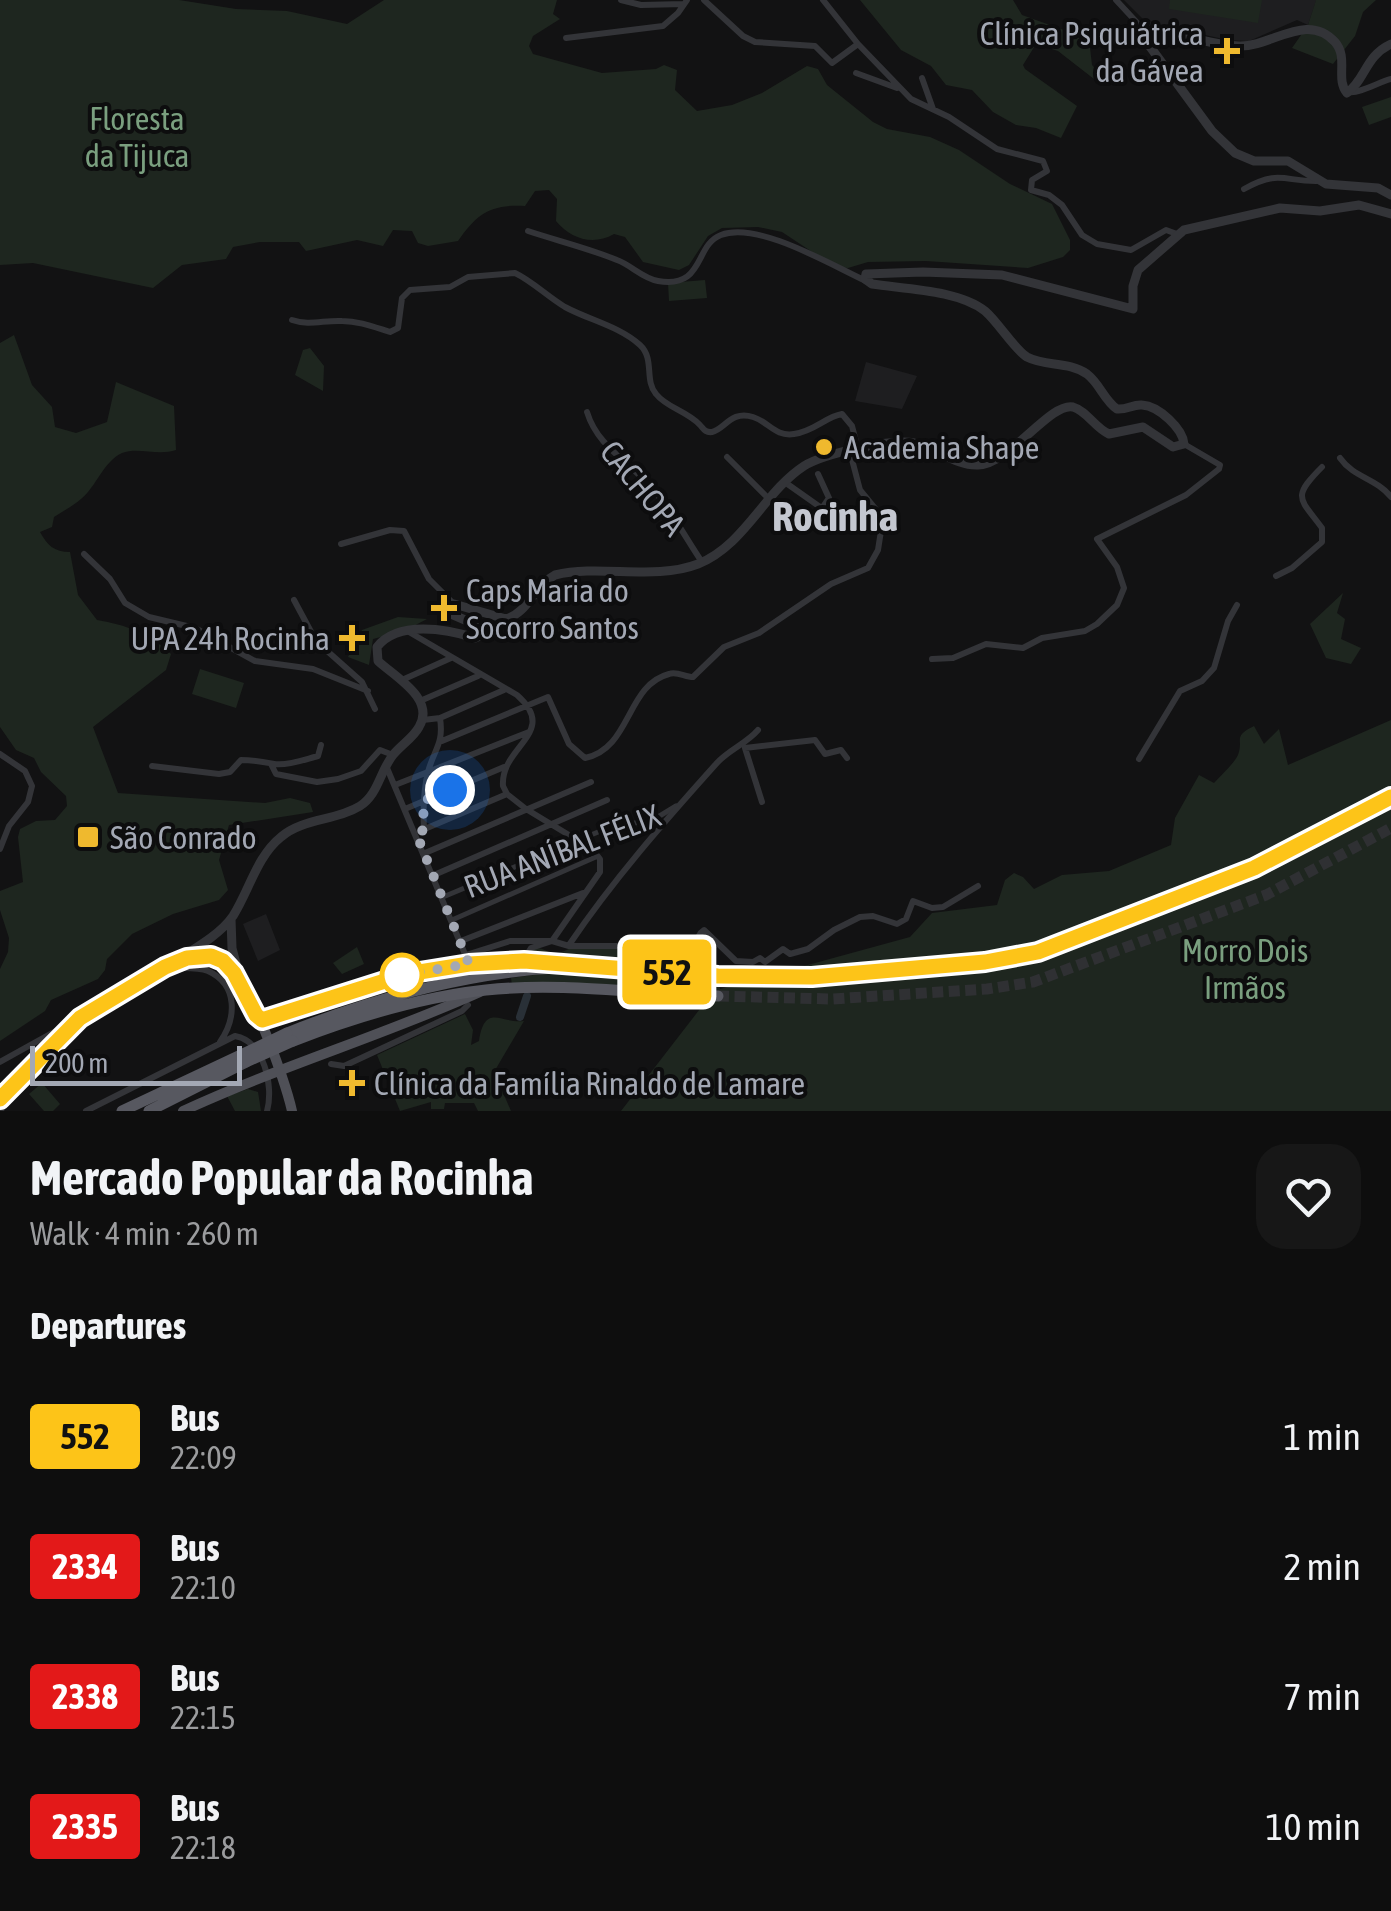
<!DOCTYPE html>
<html lang="en">
<head>
<meta charset="utf-8">
<style>
  :root { --surface:#0e0e0e; --page:#171717; --text:#f1f3f6; --muted:#9b9c9e }
  body { margin:0; font-family:"Asap Condensed",sans-serif; background:var(--page); color:var(--text); height:100vh; display:flex; flex-direction:column; font-size:38px; white-space:nowrap }
  * { box-sizing:border-box; margin:0 }
  p { font-size:32px; color:var(--muted) }
  .icon { flex:none; width:55px; height:55px; fill:none; stroke:currentColor; stroke-width:2; stroke-linecap:round; stroke-linejoin:round }
  .map { position:relative; height:1111px; overflow:hidden }
  .panel { display:flex; flex-direction:column; background:var(--surface); flex:1 }
  .panel>* { flex:none }
  .badge { padding:0 20px; border-radius:8px; font-size:35px; line-height:65px }
  .scale { position:absolute; left:30px; bottom:25px; width:212px; box-sizing:border-box; padding-left:10px; border:5px solid #a3a8b4; border-top:0; font-size:28px; line-height:35px; white-space:nowrap; color:#a3a8b4; -webkit-text-stroke:8px #0d0d0e; paint-order:stroke }
  .you { position:absolute; width:50px; height:50px; margin:-25px; border:8px solid #fff; border-radius:50%; background:#1a73e8; box-shadow:0 0 0 15px #1a73e833 }
  .map>.badge { position:absolute; translate:-50% -50%; box-shadow:0 0 0 5px #fff }
  h2 { padding:0 30px; font-size:38px; line-height:90px }
  .round { display:grid; place-items:center; flex:none; width:105px; height:105px; border-radius:30px; background:var(--page) }
  .overview { display:flex; align-items:center; justify-content:space-between; height:170px; padding:0 30px }
  h1 { font-size:48px; font-weight:700; line-height:75px }
  ul { padding:0; list-style:none }
  li { display:flex; align-items:center; gap:30px; height:130px; padding:0 30px }
  li div { flex:1 }
  li b { display:block; font-size:38px }
  li em { font-style:normal }
  li .badge { min-width:110px; font-weight:700; text-align:center }
  .map>svg:first-child { display:block }
  .built { fill:#1e1e20 }
  .green { fill:#1e261f }
  .lines { fill:none; stroke-linecap:round; stroke-linejoin:round }
  .canal { stroke:#293037; stroke-width:8 }
  .trunk-tunnel { stroke:#2f3033; stroke-width:11; stroke-dasharray:11 5.5; stroke-linecap:butt }
  .pedestrian { stroke:#333438; stroke-width:5 }
  .minor { stroke:#333438; stroke-width:6 }
  .tertiary { stroke:#333438; stroke-width:9 }
  .primary { stroke:#4f5057; stroke-width:10 }
  .trunk { stroke:#575860; stroke-width:11 }
  .trunk-bridge { stroke:#575860; stroke-width:11 }
  .line-casing { stroke:#fff; stroke-width:22 }
  .line { stroke:#fdc418; stroke-width:15 }
  .walk { stroke:#a3a8b4; stroke-width:10; stroke-dasharray:0 18 }
  .poi-dot { fill:#efb92e; stroke:#0d0d0e; stroke-width:4 }
  .stop-dot { fill:#fff; stroke:#fdc418; stroke-width:5 }
  .labels { text-anchor:middle; dominant-baseline:central; stroke-width:8; stroke-linejoin:round; paint-order:stroke }
  .poi-label { font-size:32px; fill:#a3a8b4; stroke:#0d0d0e; text-anchor:start }
  .park-label { font-size:32px; fill:#7a9f7f; stroke:#0d0d0e }
  .street-label { font-size:32px; fill:#a3a8b4; stroke:#0d0d0e }
  .district-label { font-size:42px; font-weight:bold; fill:#c4c7d0; stroke:#0d0d0e }
</style>
</head>
<body>
<div class="map">
<svg width="1391" height="1111" viewBox="0 0 1391 1111">
  <rect width="100%" height="100%" fill="#121213"/>
  <path class="built" d="M1124 0H1316V1L1308 25 1297 20 1249 41 1228 40 1146 22Z
    M866 362 917 376 902 409 855 401Z
    M266 914 280 950 258 961 243 924Z"/>
  <path class="green" d="M0 0H179L236 9 287 11 347 24 384 0H557L553 14 560 19 533 36 529 46 533 54 602 73 656 69 664 65 677 70 675 90 697 111 732 105 762 93 807 66 818 69 827 85 873 122 887 129 930 137 959 150 1010 184 1052 204 1070 240V250L1063 257 1028 268 926 261 868 262 848 268 835 267 782 232 758 227 722 228 708 236 689 265 679 270 643 262 625 237 614 234C593 246 571 239 556 221L557 199 549 190 535 191 525 206C490 204 477 214 458 241L428 246 418 243 412 231 393 230 383 246 357 240 306 251 299 242H260L233 247 226 259 182 265 153 288 33 263 0 265Z
    M860 0H1013L1022 15 1089 39 1092 65 1103 78V86L1058 51 1036 44 1023 65 1025 69 1077 106 1061 138 1036 128 1016 125 993 112 972 90 946 85 931 66 901 50Z
    M1170 0H1262L1258 23 1169 9Z
    M1316 0H1376L1363 12 1355 36 1333 64 1292 48 1308 25Z
    M1391 97V117L1369 125 1362 107Z
    M705 280 707 298 669 301 668 283Z
    M14 335 32 385 52 407 55 427 76 433 107 422 116 382 174 406 176 450C158 456 138 447 122 453 103 462 97 486 81 499 73 506 63 511 54 517L52 527 40 532C47 545 54 552 70 552L78 595 97 620C126 625 149 633 171 654L166 670 93 727 118 793 265 803 290 798 310 803 313 812 229 825 219 860 228 890 219 900 173 914 132 934 107 959 105 970 98 979 51 1000 45 1011 0 1041V969L8 952 9 938 0 910V891L23 882 18 837 20 829 36 821 55 820 67 806 66 796 41 772 34 758 16 750 0 727V343Z
    M310 348 324 366 323 391 295 375 303 350Z
    M1343 593 1337 613 1345 619 1341 639 1361 648 1351 664 1326 658 1310 624Z
    M398 617 427 619 404 631 373 639 369 665 348 657 362 630Z
    M200 669 244 683 236 708 192 694Z
    M1391 720V1111H621L713 992 656 990 657 976 719 980 720 989 910 937 932 913 997 905 1005 880 1014 873 1023 877 1034 889 1062 875 1109 871 1171 845 1175 818 1199 775 1214 783C1221 775 1233 765 1238 755 1244 739 1232 737 1254 726L1264 744 1279 729 1288 765Z
    M575 946 642 947V965L532 958 530 953 532 948C554 947 544 962 575 946Z
    M357 947 364 964 342 974 333 963Z
    M556 972 645 976 644 989 512 985 511 978Z
    M465 1014 473 1030 471 1045 479 1041C485 1002 501 1024 524 1021L494 1072 511 1111H478L474 1103H445L444 1109H431V1102L400 1111 377 1055Z
    M42 1083 60 1104 53 1111H44L29 1094Z
    M248 1089 258 1092 261 1111H235L227 1096Z"/>
  <g class="lines">
    <path class="canal" d="M520 1017 527 996"/>
    <path class="trunk-tunnel" d="M718 975 812 977 888 973 1023 956 1254 869 1391 797
      M718 996 832 999 987 989 1033 982 1266 895 1391 828"/>
    <path class="pedestrian" d="M443 897 610 827 653 820 676 806
      M452 920 598 856"/>
    <path class="minor" d="M621 0 641 5 684 4
      M704 0 743 36 755 42 815 46 832 63 858 44
      M823 0 858 44 911 99 949 117 997 149 1043 161 1047 171 1032 180 1031 190 1049 195 1062 205 1082 235 1097 244 1131 250 1166 230 1177 234
      M1116 0 1142 28
      M566 38 663 26 678 13 687 0
      M856 73 897 88
      M922 78 933 109
      M1349 92C1359 94 1379 82 1391 79
      M1244 189C1280 169 1284 182 1319 181
      M528 231C558 241 588 248 617 260 631 265 642 278 658 281 705 289 694 245 721 235 758 221 831 265 866 281
      M292 320C309 326 324 320 342 321 359 321 374 327 390 332L398 328 402 298 410 290 450 287 468 277 515 273C532 281 548 297 565 307 589 320 619 326 640 345 655 359 644 380 656 394 667 408 687 411 700 425 703 428 705 433 712 432 725 429 731 410 753 417 769 422 775 437 794 434 815 431 825 417 842 414L852 426 858 449
      M587 412C597 445 626 460 648 484 669 506 685 537 702 562
      M727 457 769 499
      M1340 458C1354 478 1376 478 1391 497
      M818 474 829 498 818 514
      M786 483 847 526
      M341 544 390 530 404 531 429 579 454 604
      M84 554 110 579 125 603 149 617 195 628 255 661 313 669 368 691
      M1276 576 1292 568 1322 542V528C1300 498 1291 498 1322 467
      M294 600 316 641 362 682 375 709
      M409 632 517 695C560 733 500 746 503 786L507 794 526 809 592 849 600 859V872L552 941 531 948 523 961
      M932 659 953 658 986 644 1023 648 1042 638 1085 631 1097 624 1117 605 1124 588 1117 567 1097 539 1186 495 1219 469 1220 465 1184 444
      M402 680 451 658
      M420 701 478 676
      M423 720 440 718 504 690
      M442 741 548 697 569 744 585 758C631 749 626 685 669 674 677 671 685 677 693 677L724 647 759 633 831 584 868 568 878 550 883 518 860 490 850 452
      M745 748 815 740 825 754 841 750 847 758
      M745 748 762 802
      M0 754 25 771 32 786 28 802 9 826 0 849
      M1139 759 1180 691 1202 681 1214 668 1228 621 1237 605
      M271 764 276 774 317 782 338 779 361 771 380 750 393 755
      M152 766 219 774 230 772 241 760C254 760 264 762 275 764 288 766 306 759 318 756L321 745
      M387 768 467 959
      M395 785 529 732
      M405 809 504 767
      M424 829C423 810 423 792 428 772 434 749 444 744 440 718
      M420 831 507 794
      M425 853 591 782
      M434 875 607 800
      M461 941 583 893
      M569 945C613 880 664 822 716 764 728 750 746 744 758 730
      M466 955 510 941H552L569 946H671L679 954 691 956C700 949 694 936 704 930L736 961 753 962 760 958 765 962 783 949 790 954 808 949 834 930 860 917 873 916 897 924 906 919 913 901 932 908 943 907 978 886
      M174 968C185 968 198 967 208 971 239 985 236 1019 220 1042
      M0 1062 70 1023
      M331 1064 344 1066 462 1011 468 1005
      M1 1111 5 1097
      M86 1111 235 1036C264 1041 274 1086 267 1111"/>
    <path class="tertiary" d="M1391 44C1365 56 1366 79 1347 93 1335 79 1349 58 1335 42 1307 11 1272 47 1239 46 1209 45 1177 32 1147 26L1142 28 1140 33 1212 131 1235 153 1254 161H1288L1326 184 1378 188 1391 195
      M231 919 232 948 240 979
      M172 963C192 950 219 936 233 916 249 891 257 856 281 837 303 818 336 821 360 806 378 795 380 771 393 755 401 745 413 738 419 727 436 699 395 677 378 661L377 647C398 620 447 629 475 638L480 636 482 630 479 626 451 614 450 607 454 604 506 619C529 612 534 586 555 575 601 564 654 581 698 564 745 545 764 492 804 466 823 454 892 438 914 443 936 447 955 466 978 465 1010 464 1050 402 1073 407 1087 411 1095 428 1109 434L1143 427 1173 447 1184 444C1183 429 1159 406 1142 405 1133 404 1127 410 1117 409 1104 400 1100 384 1087 374 1068 361 1046 367 1027 357 1015 350 998 322 985 311 959 290 905 289 872 284L865 279 866 274 923 272 1002 275 1133 309V286L1138 270 1184 230 1280 208 1320 211 1359 205 1391 214"/>
    <path class="primary" d="M258 1018 267 1019C360 984 458 952 558 964
      M0 1099C26 1074 54 1038 82 1017 107 998 190 945 220 960 248 974 285 1079 292 1111
      M183 1111C280 1066 382 1036 480 992"/>
    <path class="trunk" d="M287 1033C377 997 473 971 571 967 619 965 670 972 718 975
      M293 1041C355 1017 420 997 486 990 562 982 642 994 718 996
      M122 1111 243 1054
      M149 1111 246 1062"/>
    <path class="trunk-bridge" d="M243 1054 287 1033
      M246 1062 293 1041"/>
  </g>
  <g class="lines">
    <g class="line-casing">
      <path id="line" d="M0 1099 80 1018 165 967 187 958 211 956 223 961 234 973 256 1015 262 1020 407 974 469 964 524 961 718 976 812 977 985 962 1038 952 1254 868 1391 797"/>
    </g>
    <use href="#line" class="line"/>
    <path class="walk" d="M402 975 469 964 416 833 424 830 423 801 450 790"/>
  </g>
  <g class="poi-dot">
    <path d="M1222 36h10v10h10v10h-10v10h-10v-10h-10v-10h10z"/>
    <circle cx="824" cy="447" r="10"/>
    <path d="M439 593h10v10h10v10h-10v10h-10v-10h-10v-10h10z"/>
    <path d="M347 623h10v10h10v10h-10v10h-10v-10h-10v-10h10z"/>
    <rect x="76" y="825" width="24" height="24" rx="5"/>
    <path d="M347 1068h10v10h10v10h-10v10h-10v-10h-10v-10h10z"/>
  </g>
  <circle class="stop-dot" cx="402" cy="975" r="20"/>
  <g class="labels">
    <g class="poi-label">
      <text x="1204" y="33" text-anchor="end">Clínica Psiquiátrica<tspan x="1204" dy="37">da Gávea</tspan></text>
      <text x="844" y="447">Academia Shape</text>
      <text x="466" y="590">Caps Maria do<tspan x="466" dy="37">Socorro Santos</tspan></text>
      <text x="330" y="638" text-anchor="end">UPA 24h Rocinha</text>
      <text x="110" y="837">São Conrado</text>
      <text x="374" y="1083">Clínica da Família Rinaldo de Lamare</text>
    </g>
    <g class="park-label">
      <text x="137" y="118">Floresta<tspan x="137" dy="37">da Tijuca</tspan></text>
      <text x="1245" y="950">Morro Dois<tspan x="1245" dy="37">Irmãos</tspan></text>
    </g>
    <g class="street-label">
      <text transform="translate(643 488) rotate(50)">CACHOPA</text>
      <text transform="translate(562 851) rotate(-21)">RUA ANÍBAL FÉLIX</text>
    </g>
    <g class="district-label">
      <text x="835" y="516">Rocinha</text>
    </g>
  </g>
</svg>
<div class="scale">200 m</div>
<div class="you" style="left:450px;top:790px"></div>
<b class="badge" style="left:667px;top:972px;background:#fdc418;color:#111">552</b>
</div>
<section class="panel">
<div class="overview"><div><h1>Mercado Popular da Rocinha</h1><p>Walk · 4 min · 260 m</p></div><a class="round"><svg class="icon" aria-label="heart" viewBox="0 0 24 24"><path d="M12 20l-8-8c-3-5 5-10 8-4 3-6 11-1 8 4z"/></svg></a></div>
<h2>Departures</h2>
<ul>
<li><span class="badge" style="background:#fdc418;color:#111">552</span><div><b>Bus</b><p>22:09</p></div><em>1 min</em></li>
<li><span class="badge" style="background:#e31919;color:#fff">2334</span><div><b>Bus</b><p>22:10</p></div><em>2 min</em></li>
<li><span class="badge" style="background:#e31919;color:#fff">2338</span><div><b>Bus</b><p>22:15</p></div><em>7 min</em></li>
<li><span class="badge" style="background:#e31919;color:#fff">2335</span><div><b>Bus</b><p>22:18</p></div><em>10 min</em></li>
</ul>
</section>
</body>
</html>
